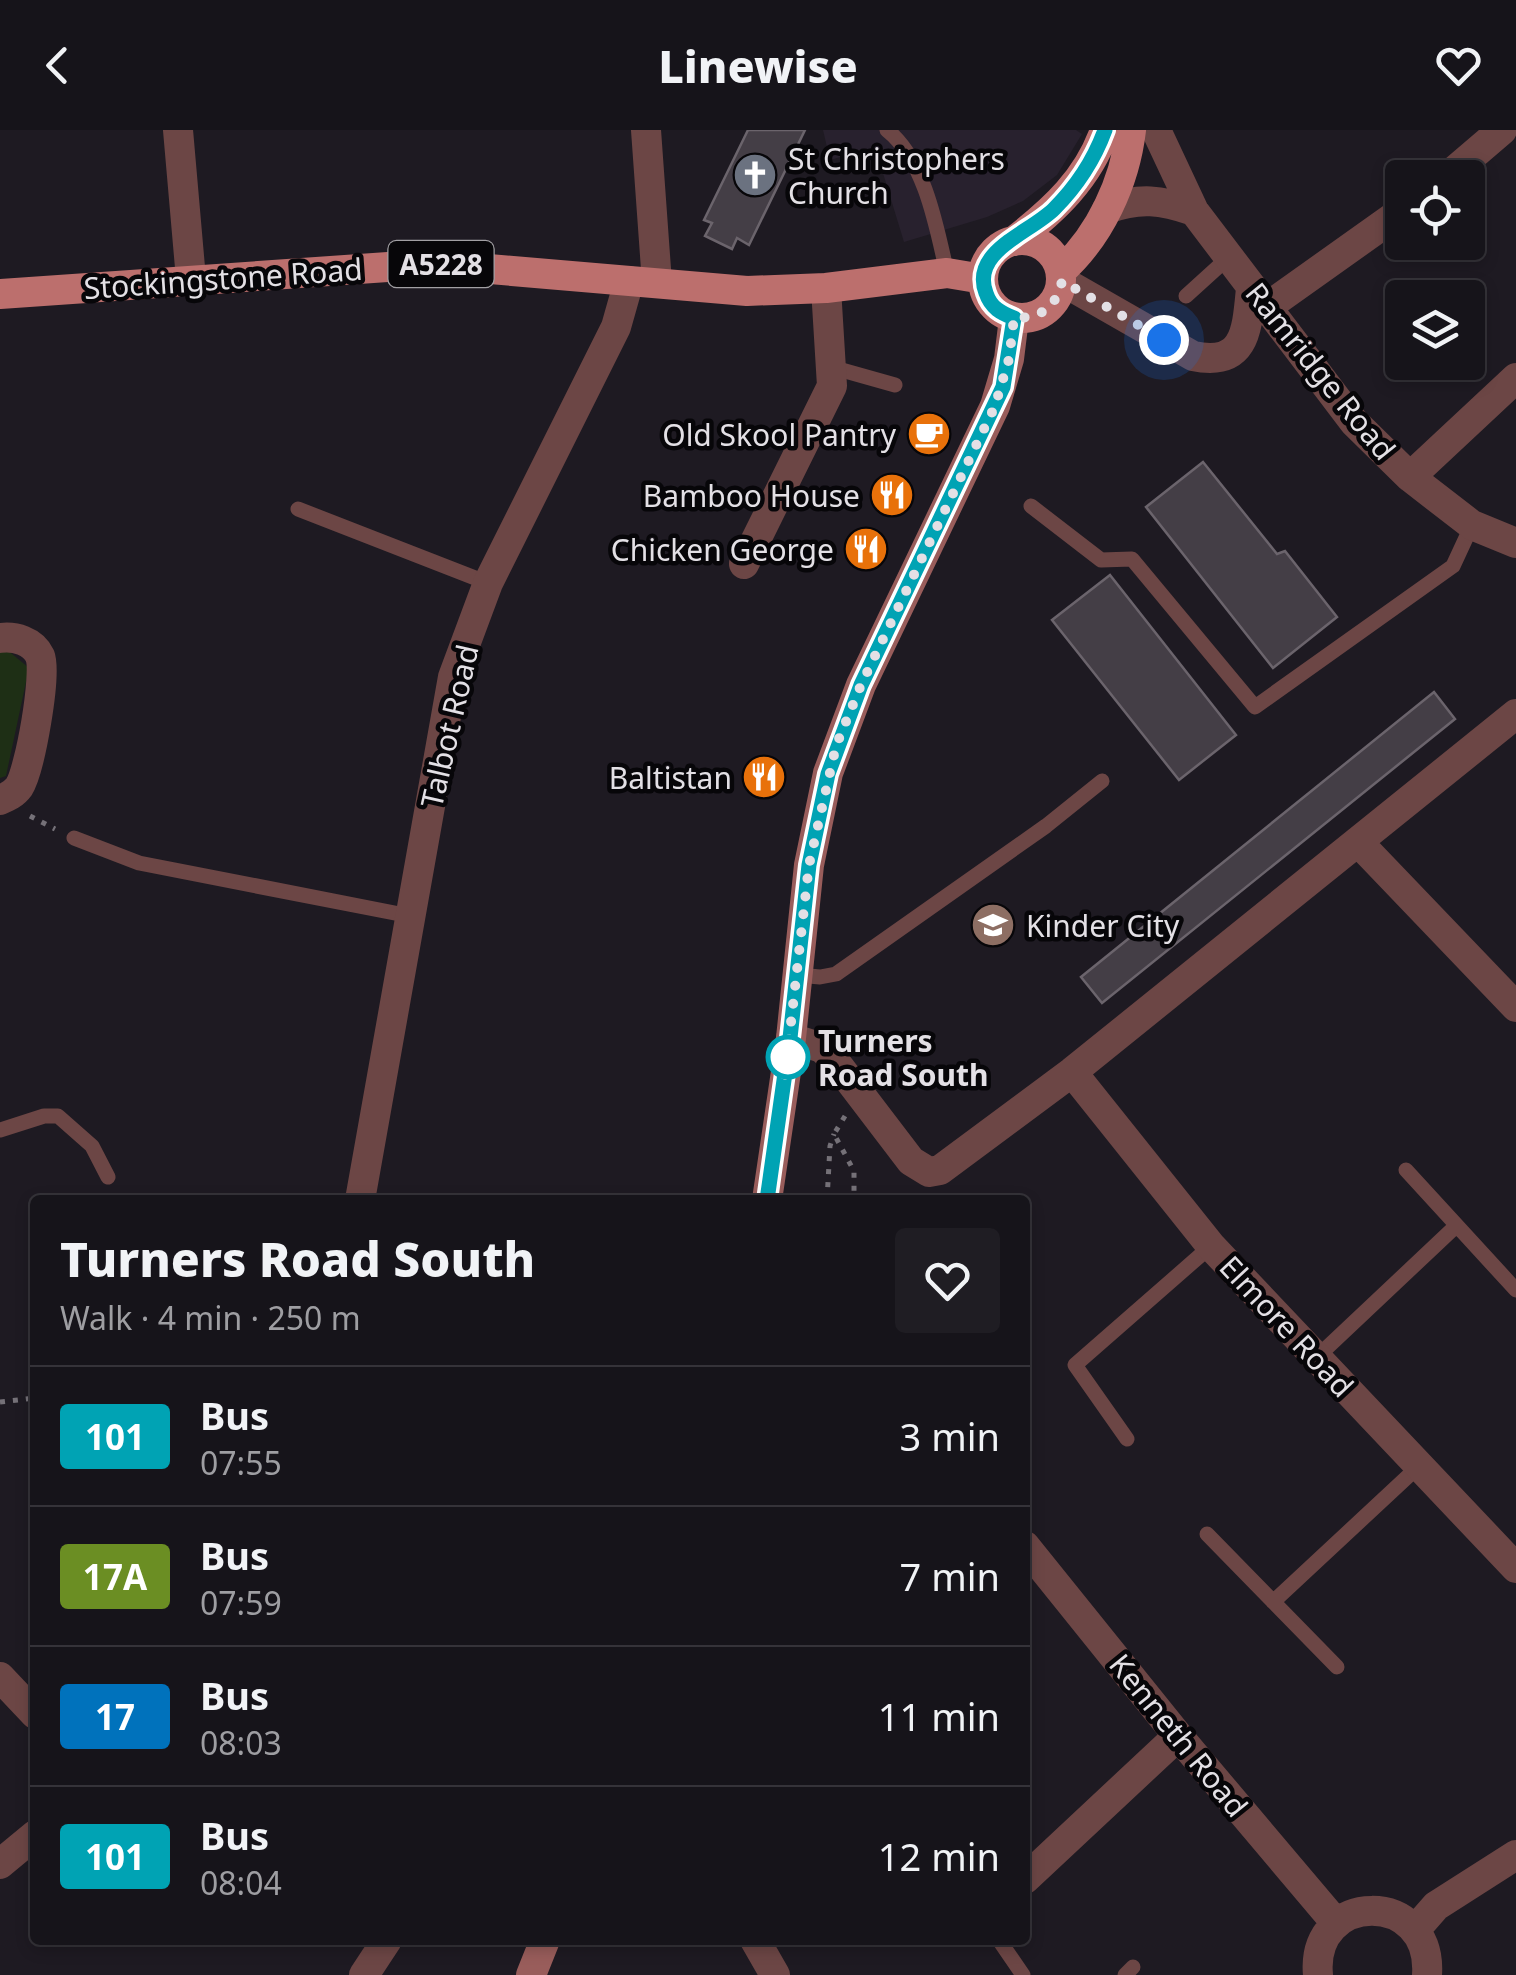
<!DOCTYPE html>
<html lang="en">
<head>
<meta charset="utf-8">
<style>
  :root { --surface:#16141a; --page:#1f1d23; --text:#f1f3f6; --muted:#9e9ea2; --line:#353339 }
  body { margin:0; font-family:"Noto Sans",sans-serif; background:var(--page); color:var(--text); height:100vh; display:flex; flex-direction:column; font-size:38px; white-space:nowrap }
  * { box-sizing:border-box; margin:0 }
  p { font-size:32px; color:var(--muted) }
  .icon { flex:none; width:55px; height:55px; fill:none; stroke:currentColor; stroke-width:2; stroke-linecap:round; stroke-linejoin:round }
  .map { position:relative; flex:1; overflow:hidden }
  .drawer { position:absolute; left:30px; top:1065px; width:1000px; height:750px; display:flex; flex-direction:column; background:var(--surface); border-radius:10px; box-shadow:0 5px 15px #0003,0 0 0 2px var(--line) }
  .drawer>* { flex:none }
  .badge { padding:0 20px; border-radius:8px; font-size:35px; line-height:65px }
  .buttons { position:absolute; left:1385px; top:30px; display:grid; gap:20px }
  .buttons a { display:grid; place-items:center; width:100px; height:100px; border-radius:10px; background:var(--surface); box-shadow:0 5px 15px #0003,0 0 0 2px var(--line); font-size:50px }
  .you { position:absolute; width:50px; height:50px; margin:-25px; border:8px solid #fff; border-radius:50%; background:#1a73e8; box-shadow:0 0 0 15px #1a73e833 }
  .map>.badge { position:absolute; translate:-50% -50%; box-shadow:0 0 0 5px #fff }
  .round { display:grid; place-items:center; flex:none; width:105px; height:105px; border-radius:10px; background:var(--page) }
  .overview { display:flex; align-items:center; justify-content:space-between; height:170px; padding:0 30px }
  h1 { font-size:48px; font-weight:800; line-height:75px }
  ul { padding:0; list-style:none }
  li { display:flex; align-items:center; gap:30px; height:140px; padding:0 30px; border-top:2px solid var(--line) }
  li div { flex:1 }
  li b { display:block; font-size:38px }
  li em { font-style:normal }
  li .badge { min-width:110px; font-weight:700; text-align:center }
  header { display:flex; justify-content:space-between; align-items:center; height:130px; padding:0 30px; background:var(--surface); font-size:45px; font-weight:800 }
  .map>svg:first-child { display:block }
  .built { fill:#28212e }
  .green { fill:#1e2f15 }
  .building { fill:#443e46; stroke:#6b646c; stroke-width:2.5 }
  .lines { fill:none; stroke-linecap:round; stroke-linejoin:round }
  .path { stroke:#757178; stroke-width:5; stroke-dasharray:5 8; stroke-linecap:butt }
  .lane { stroke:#6c4645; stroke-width:15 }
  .street { stroke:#6c4645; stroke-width:30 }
  .secondary { stroke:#995d5b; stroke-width:30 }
  .primary { stroke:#bc6f6d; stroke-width:30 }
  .line-casing { stroke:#fff; stroke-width:22 }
  .line { stroke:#00a3b4; stroke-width:15 }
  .walk { stroke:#e3e0e5; stroke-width:10; stroke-dasharray:0 18 }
  .stop-dot { fill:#fff; stroke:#00a3b4; stroke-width:5 }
  .labels { text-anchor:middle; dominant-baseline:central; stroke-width:9; stroke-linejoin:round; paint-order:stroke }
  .shield { fill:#070609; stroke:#a19fa3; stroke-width:2.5 }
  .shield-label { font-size:28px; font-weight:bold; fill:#e3e0e5 }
  .poi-label { font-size:30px; fill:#e3e0e5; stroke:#070609; text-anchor:end }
  .street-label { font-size:30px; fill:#e3e0e5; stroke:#070609 }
  .stop-label { font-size:30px; font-weight:bold; fill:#e3e0e5; stroke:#070609; text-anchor:start }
</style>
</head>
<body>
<header><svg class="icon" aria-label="back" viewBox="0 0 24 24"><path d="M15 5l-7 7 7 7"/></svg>Linewise<svg class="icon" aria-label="heart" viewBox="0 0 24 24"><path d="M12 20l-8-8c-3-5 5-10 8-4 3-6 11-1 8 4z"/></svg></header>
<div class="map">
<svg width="1516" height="1845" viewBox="0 0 1516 1845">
  <rect width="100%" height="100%" fill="#1e1a22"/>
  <path class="built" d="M823 0H1076L1082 4 1057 45 1023 71 987 87 904 112 875 17 830 30Z"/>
  <path class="green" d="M6 519 29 538 6 646 0 648V520Z"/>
  <path class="building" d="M748 0H805L749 115 737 108 732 119 705 106 712 93 704 90Z
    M1203 332 1277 424 1285 421 1337 487 1273 538 1146 377Z
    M1110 445 1236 605 1179 650 1052 490Z
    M1434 562 1455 589 1102 873 1081 847Z"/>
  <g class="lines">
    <path class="path" d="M30 686 55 699
      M845 986 834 1004 854 1041V1070
      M827 1070 830 1016 834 1004
      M0 1272 35 1268"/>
    <path class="lane" d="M887 0C925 30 937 99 947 143
      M1186 166 1229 127
      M831 237 895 255
      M1031 376 1101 430 1132 429 1255 577 1453 436 1472 395
      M298 379 488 453
      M74 708 139 733 410 786
      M798 845 820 847 836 844 1046 696 1102 651
      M0 1000 44 986H58L92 1016 108 1047
      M1406 1040 1516 1160
      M1316 1228 1456 1096
      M1127 1309 1075 1235 1211 1116
      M1207 1404 1337 1537
      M1273 1472 1419 1336
      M999 1810 1023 1845
      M1125 1845 1133 1837"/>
    <path class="street" d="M178 0 191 149
      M646 0 657 153
      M1156 0 1194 81 1354 292 1410 347 1472 395 1516 413
      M1446 48 1502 0
      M1107 79C1140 67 1161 70 1194 81
      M1062 151 1193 226C1246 237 1247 200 1251 158
      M1267 177 1402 81
      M1410 347 1516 248
      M744 434 832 256 826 158
      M0 508C15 506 33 511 40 526 47 544 30 640 19 657 14 664 7 667 0 670
      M1359 713 1516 877
      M791 908 822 918 834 930 911 1031 929 1042 940 1040 1072 942 1516 584
      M1072 942 1211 1116 1516 1438
      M360 1070 453 547 488 453 616 197 629 151
      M1025 1416 1178 1606 1336 1793
      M0 1547 35 1584
      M0 1734 35 1705
      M1025 1749 1178 1606
      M1415 1800 1436 1776 1516 1725
      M755 1810 775 1845
      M364 1845 387 1810
      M1318 1845C1310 1760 1433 1759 1427 1845"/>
    <path class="secondary" d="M767 1070 791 908 809 735 828 643 861 555 995 276 1009 229 1014 188
      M531 1845 545 1810"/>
    <path class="primary" d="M983 149a39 39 0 1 1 78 0a39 39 0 1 1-78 0Z
      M1014 111C1054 80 1088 49 1105 0
      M1061 141C1100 106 1125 52 1131 0
      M0 164 431 134 747 161 826 158 947 143 983 149"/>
  </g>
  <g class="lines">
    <g class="line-casing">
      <path id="line" d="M767 1070 790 908 809 735 828 644 861 555 1003 257 1014 188C1001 183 991 178 986 163 970 121 1030 103 1054 79 1077 56 1094 30 1105 0"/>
    </g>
    <use href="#line" class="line"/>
    <path class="walk" d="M788 927 785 945 809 735 836 616 861 555 995 276 1009 229 1014 188C1041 188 1056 178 1062 151L1164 210"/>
  </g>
  <defs>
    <g id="church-disc" transform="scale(2.25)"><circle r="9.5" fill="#6b7280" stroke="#070609"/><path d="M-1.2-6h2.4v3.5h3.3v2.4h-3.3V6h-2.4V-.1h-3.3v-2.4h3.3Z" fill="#fff"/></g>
    <g id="cafe-disc" transform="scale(2.25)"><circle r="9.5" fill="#e8710a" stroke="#070609"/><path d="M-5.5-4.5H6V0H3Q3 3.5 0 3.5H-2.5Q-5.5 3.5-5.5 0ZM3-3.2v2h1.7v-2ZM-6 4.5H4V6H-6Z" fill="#fff"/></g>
    <g id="restaurant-disc" transform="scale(2.25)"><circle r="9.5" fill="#e8710a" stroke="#070609"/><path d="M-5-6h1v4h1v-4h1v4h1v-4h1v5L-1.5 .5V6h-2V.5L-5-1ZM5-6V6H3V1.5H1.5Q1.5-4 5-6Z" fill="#fff"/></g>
    <g id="school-disc" transform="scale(2.25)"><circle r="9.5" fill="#8d6e63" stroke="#070609"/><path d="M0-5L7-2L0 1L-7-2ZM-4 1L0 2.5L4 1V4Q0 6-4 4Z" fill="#fff"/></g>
  </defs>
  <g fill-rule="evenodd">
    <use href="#church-disc" x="755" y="45"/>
    <use href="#cafe-disc" x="929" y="304"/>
    <use href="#restaurant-disc" x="892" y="365"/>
    <use href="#restaurant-disc" x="866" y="419"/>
    <use href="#restaurant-disc" x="764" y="647"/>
    <use href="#school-disc" x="993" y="795"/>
  </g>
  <circle class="stop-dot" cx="788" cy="927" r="20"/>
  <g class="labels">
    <rect class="shield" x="388.5" y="111" width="105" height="46" rx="8"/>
    <g class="shield-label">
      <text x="441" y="134">A5228</text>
    </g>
    <g class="poi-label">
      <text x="788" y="28" text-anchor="start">St Christophers<tspan x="788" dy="34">Church</tspan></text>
      <text x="896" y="304">Old Skool Pantry</text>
      <text x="860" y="365">Bamboo House</text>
      <text x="834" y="419">Chicken George</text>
      <text x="732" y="647">Baltistan</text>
      <text x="1026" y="795" text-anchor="start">Kinder City</text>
    </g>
    <g class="street-label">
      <text transform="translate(223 148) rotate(-4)">Stockingstone Road</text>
      <text transform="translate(1321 241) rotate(51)">Ramridge Road</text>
      <text transform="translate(449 596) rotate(-77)">Talbot Road</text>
      <text transform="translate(1287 1196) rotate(47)">Elmore Road</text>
      <text transform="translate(1179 1605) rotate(51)">Kenneth Road</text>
    </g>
    <g class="stop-label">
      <text x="818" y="910">Turners<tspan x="818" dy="34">Road South</tspan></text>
    </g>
  </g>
</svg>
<div class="buttons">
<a><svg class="icon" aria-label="locate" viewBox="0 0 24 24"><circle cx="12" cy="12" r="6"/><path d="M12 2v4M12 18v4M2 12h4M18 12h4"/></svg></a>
<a><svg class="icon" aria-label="layers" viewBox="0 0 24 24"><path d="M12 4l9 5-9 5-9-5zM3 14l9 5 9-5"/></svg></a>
</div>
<div class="you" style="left:1164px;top:210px"></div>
<section class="drawer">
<div class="overview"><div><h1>Turners Road South</h1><p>Walk · 4 min · 250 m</p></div><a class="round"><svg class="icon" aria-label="heart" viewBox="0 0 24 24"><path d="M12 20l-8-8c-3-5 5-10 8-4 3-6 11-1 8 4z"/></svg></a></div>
<ul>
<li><span class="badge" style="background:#00a3b4;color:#fff">101</span><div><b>Bus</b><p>07:55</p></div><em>3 min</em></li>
<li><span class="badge" style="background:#6b8e23;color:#fff">17A</span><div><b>Bus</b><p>07:59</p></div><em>7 min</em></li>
<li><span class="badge" style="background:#0072bc;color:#fff">17</span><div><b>Bus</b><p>08:03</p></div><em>11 min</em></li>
<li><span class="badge" style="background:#00a3b4;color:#fff">101</span><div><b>Bus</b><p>08:04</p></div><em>12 min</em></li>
</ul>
</section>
</div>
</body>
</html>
